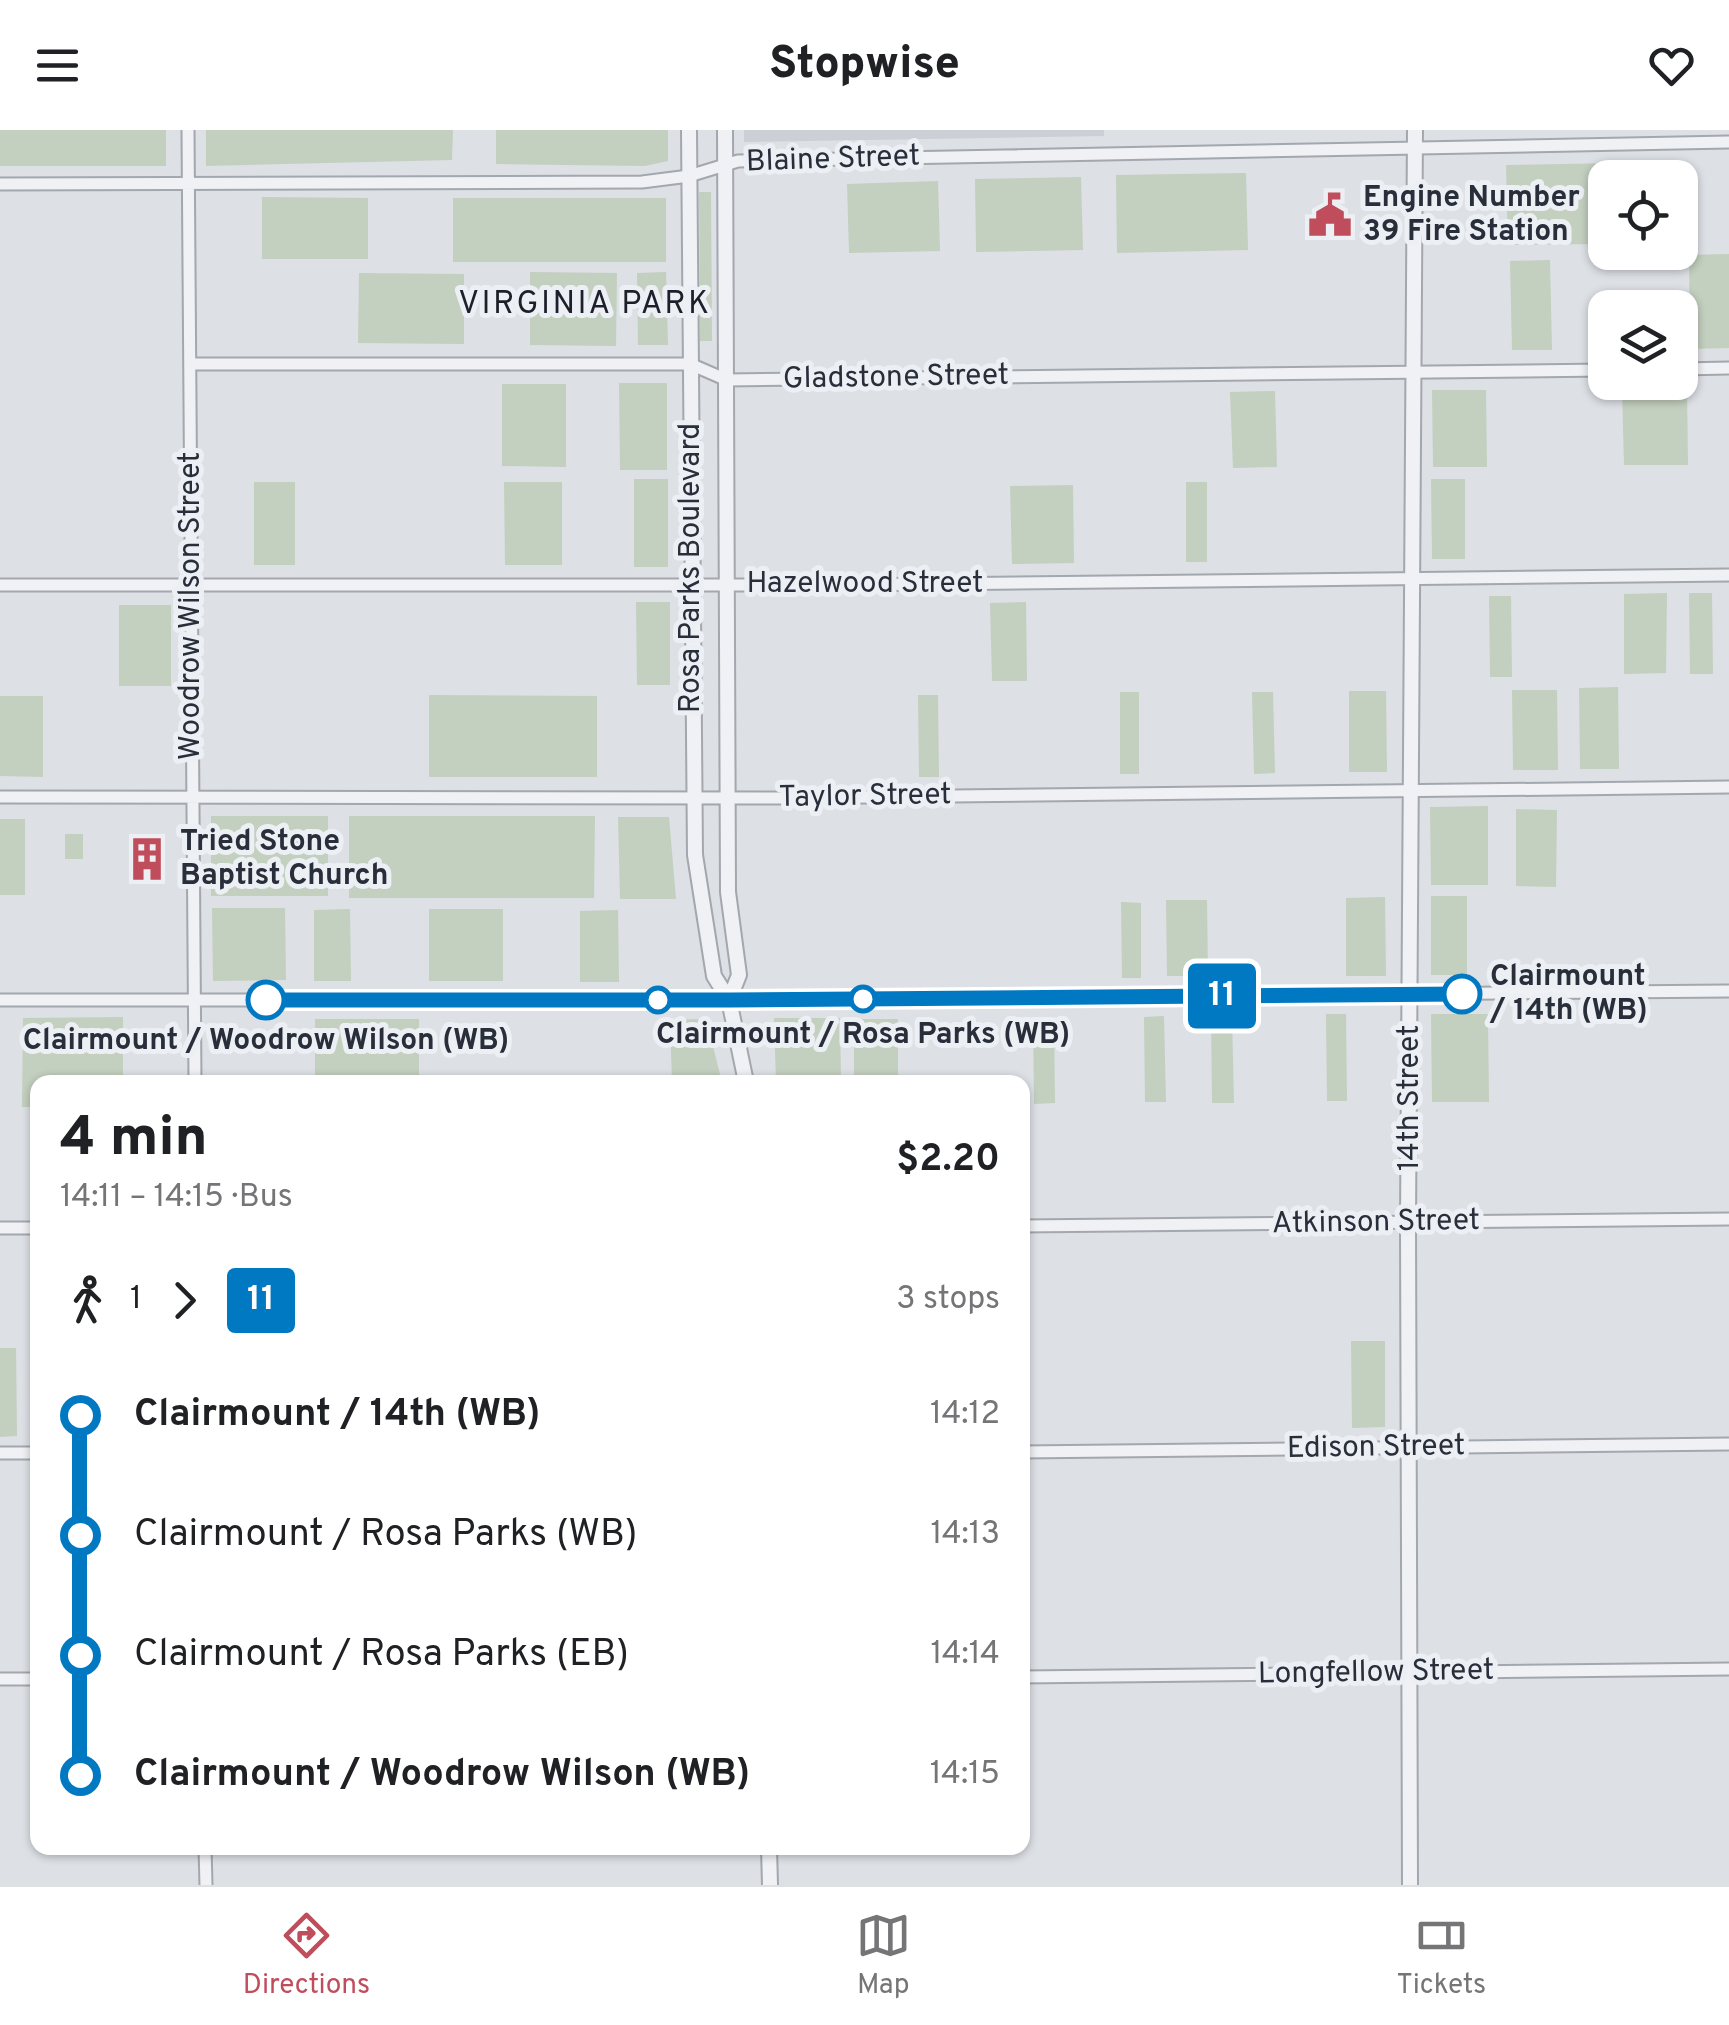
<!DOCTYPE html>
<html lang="en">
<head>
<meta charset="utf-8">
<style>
  :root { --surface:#fff; --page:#f6f6f6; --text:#202124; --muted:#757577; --line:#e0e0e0; --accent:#bf4d5b }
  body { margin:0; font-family:Overpass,sans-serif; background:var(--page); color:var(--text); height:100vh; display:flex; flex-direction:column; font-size:38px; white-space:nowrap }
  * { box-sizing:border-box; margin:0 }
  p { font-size:32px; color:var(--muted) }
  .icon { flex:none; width:55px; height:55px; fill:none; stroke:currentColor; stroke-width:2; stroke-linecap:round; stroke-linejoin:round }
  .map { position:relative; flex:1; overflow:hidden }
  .details { position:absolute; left:30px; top:945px; width:1000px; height:780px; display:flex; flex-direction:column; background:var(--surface); border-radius:20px; box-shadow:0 2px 8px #0004 }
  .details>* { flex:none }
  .badge { padding:0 20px; border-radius:8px; font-size:35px; line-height:65px }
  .tools { position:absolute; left:1588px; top:30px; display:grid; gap:20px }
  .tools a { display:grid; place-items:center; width:110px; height:110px; border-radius:20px; background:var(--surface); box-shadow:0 2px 8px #0004; font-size:50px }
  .map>.badge { position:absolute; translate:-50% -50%; box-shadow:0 0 0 5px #fff }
  .legs { display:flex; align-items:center; gap:15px; height:110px; padding:0 30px; font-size:32px }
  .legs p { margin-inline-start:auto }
  .summary { display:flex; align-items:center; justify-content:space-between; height:170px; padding:0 30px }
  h1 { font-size:55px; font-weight:800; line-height:75px }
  ul { padding:0 30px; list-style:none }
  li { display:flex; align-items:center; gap:35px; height:120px; font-size:38px }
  li i { display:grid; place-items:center; width:15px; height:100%; margin:0 12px; background:currentColor }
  li i::after { content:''; width:25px; height:25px; margin:-12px; border:8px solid; border-radius:50%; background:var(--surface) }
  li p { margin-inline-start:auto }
  li:first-child i { background:linear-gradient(#0000 50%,currentColor 0) }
  li:last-child i { background:linear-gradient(currentColor 50%,#0000 0) }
  header { display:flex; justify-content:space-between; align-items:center; height:130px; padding:0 30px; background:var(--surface); font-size:45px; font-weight:800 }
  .tabs { display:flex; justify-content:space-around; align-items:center; height:140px; border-top:2px solid var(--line); background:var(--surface); font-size:28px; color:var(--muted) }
  .tabs a { display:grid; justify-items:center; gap:5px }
  .tabs .selected { color:var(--accent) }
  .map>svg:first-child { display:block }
  .built { fill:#cccfd6 }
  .green { fill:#c3cfbf }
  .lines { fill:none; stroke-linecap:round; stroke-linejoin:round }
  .minor-casing { stroke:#a3a7ae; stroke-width:15 }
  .tertiary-casing { stroke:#a3a7ae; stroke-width:18 }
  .minor { stroke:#eff1f4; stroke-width:11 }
  .tertiary { stroke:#eff1f4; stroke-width:14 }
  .line-1-casing { stroke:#fff; stroke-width:22 }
  .line-1 { stroke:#0079c2; stroke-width:15 }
  .stop-1-dot { fill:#fff; stroke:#0079c2; stroke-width:5 }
  .labels { text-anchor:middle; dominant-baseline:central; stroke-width:10; stroke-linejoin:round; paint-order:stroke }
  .street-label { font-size:30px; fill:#282e3a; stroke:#eceff3 }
  .poi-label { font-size:30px; font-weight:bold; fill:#282e3a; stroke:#eceff3; text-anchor:start }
  .stop-label { font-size:30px; font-weight:bold; fill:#282e3a; stroke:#eceff3 }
  .neighbourhood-label { font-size:32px; letter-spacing:2.5px; fill:#1b202b; stroke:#eceff3 }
</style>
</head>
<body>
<header><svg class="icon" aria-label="menu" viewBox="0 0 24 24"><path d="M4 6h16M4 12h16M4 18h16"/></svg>Stopwise<svg class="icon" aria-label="heart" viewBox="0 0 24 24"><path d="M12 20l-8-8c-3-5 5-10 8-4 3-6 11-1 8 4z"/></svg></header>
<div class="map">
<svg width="1729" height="1755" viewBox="0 0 1729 1755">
  <rect width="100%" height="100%" fill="#dde0e5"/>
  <path class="built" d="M744 0H1104V6L744 12Z"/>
  <path class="green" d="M0 0H166V36H0Z
    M206 0H453L452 30 206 36Z
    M496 0H668V31L645 36 496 34Z
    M1617 33V47L1605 48V114L1508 115 1506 35Z
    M1246 43 1248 120 1117 123 1116 45Z
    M1081 47 1083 120 976 122 975 49Z
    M938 51 940 121 849 123 847 54Z
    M699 62H711L712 211H700Z
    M262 67 368 68V129H262Z
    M453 68H666V132H453Z
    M1729 124V218L1690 219 1689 125Z
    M1550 130 1552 220H1512L1510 131Z
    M530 142 617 143 616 216 530 215Z
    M666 142 668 215H638L637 143Z
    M359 143 464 144V214L358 213Z
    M619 253H667V340H620Z
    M502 254H566V337L502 336Z
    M1622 259H1687L1688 335H1624Z
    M1432 260H1486L1487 337H1433Z
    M1275 261 1277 337 1233 338 1230 262Z
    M634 349H668V437H634Z
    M1431 349H1465V429H1432Z
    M254 352H295V435H254Z
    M504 352H562V435H505Z
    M1186 352H1207V432H1186Z
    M1073 355 1074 433 1012 434 1010 356Z
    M1667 463 1666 543 1624 544V464Z
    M1689 463H1712L1713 544H1690Z
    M1489 466H1511L1512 547H1490Z
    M636 472H670V555H637Z
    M1026 472 1027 551H992L990 473Z
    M119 475H171V556H119Z
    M1618 557 1619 639H1580L1579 558Z
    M1512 560H1557L1558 640H1513Z
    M1349 561H1386L1387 642H1349Z
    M1120 562H1139V644H1120Z
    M1252 562H1273L1275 643 1254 644Z
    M429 565 597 566V647H429Z
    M918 565H938L939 647H919Z
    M0 566H43V647L0 646Z
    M1488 676V755H1431L1430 677Z
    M1516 679 1557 680 1556 757 1516 756Z
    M211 686H328V766H211Z
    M349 686H595L594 768H349Z
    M618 687H669L676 769H620Z
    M0 689H25V765H0Z
    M65 704H83V729H65Z
    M1431 766H1467V845H1431Z
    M1385 767 1386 846H1346V768Z
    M1166 770H1207L1208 846H1167Z
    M1121 772 1141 773V848H1122Z
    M285 778 286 850 213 851 212 778Z
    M350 779 351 851H314V780Z
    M429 779H503V851H429Z
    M618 780 619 852H580V781Z
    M1326 884H1346L1347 971H1327Z
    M1431 884H1488L1489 972H1432Z
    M1164 886 1166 972H1145L1144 887Z
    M1211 886H1232L1234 973H1212Z
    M123 887V952H38L37 977H22L23 888Z
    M1033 887H1054L1055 973 1034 974Z
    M774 888H840L841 952H776Z
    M315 889H419V952H315Z
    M706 889 722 952H672L670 890Z
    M854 889H898V952H854Z
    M1351 1211H1385V1297L1352 1298Z
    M0 1218H16L17 1306 0 1307Z"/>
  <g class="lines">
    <g class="minor-casing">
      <path id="minor" d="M188 0 195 952
        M0 54 642 52 689 46 738 31 1729 12
        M190 234H690L727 250 1605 240
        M1680 239 1729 238
        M0 455H840L1729 445
        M0 667 782 668 1729 657
        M0 870H729L1729 861
        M1022 1096 1729 1089
        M0 1098H38
        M1022 1322 1729 1314
        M0 1323H38
        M1022 1547 1729 1539
        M0 1549H38
        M205 1718 206 1755"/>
    </g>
    <g class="tertiary-casing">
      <path id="tertiary" d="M689 0 695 725 714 846 729 870 746 952
        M725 0 728 762 739 845 729 870
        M769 1718 770 1755
        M1410 1755 1408 1093 1415 0"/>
    </g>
    <use href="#minor" class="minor"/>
    <use href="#tertiary" class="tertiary"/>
  </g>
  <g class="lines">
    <g class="line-1-casing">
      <path id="line-1" d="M266 870H730L1462 864"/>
    </g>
    <use href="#line-1" class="line-1"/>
  </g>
  <defs>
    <g id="civic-bare" transform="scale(3.45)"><path d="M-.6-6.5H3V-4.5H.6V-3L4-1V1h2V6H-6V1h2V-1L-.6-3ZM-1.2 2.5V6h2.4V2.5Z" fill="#bf4d5b" stroke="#eceff3" stroke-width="2.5" paint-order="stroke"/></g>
    <g id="building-bare" transform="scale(3.45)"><path d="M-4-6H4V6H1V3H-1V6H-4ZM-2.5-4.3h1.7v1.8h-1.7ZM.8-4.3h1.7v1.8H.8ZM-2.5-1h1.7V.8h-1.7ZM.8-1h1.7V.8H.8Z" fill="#bf4d5b" stroke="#eceff3" stroke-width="2.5" paint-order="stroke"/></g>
  </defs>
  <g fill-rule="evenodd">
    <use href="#civic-bare" x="1330" y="85"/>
    <use href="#building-bare" x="147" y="729"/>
  </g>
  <g class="stop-1-dot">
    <circle cx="1462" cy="864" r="18"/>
    <circle cx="863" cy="869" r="12"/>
    <circle cx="266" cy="870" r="18"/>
    <circle cx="658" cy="870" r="12"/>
  </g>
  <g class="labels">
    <g class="street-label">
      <text transform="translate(833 30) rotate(-2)">Blaine Street</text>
      <text transform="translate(896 248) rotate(-1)">Gladstone Street</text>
      <text transform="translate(691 438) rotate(-90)">Rosa Parks Boulevard</text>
      <text x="865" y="454">Hazelwood Street</text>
      <text transform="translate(191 476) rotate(-90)">Woodrow Wilson Street</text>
      <text transform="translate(865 667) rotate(-1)">Taylor Street</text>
      <text transform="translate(1410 968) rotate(-90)">14th Street</text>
      <text transform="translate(1376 1093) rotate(-1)">Atkinson Street</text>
      <text transform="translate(1376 1318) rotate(-1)">Edison Street</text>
      <text transform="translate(1376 1543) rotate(-1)">Longfellow Street</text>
    </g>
    <g class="poi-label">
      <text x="1363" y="68">Engine Number<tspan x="1363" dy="34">39 Fire Station</tspan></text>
      <text x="180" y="712">Tried Stone<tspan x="180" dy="34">Baptist Church</tspan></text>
    </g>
    <g class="stop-label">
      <text x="1490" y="847" text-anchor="start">Clairmount<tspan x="1490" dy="34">/ 14th (WB)</tspan></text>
      <text x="863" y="905">Clairmount / Rosa Parks (WB)</text>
      <text x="266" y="911">Clairmount / Woodrow Wilson (WB)</text>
    </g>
    <g class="neighbourhood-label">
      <text x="585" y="175">VIRGINIA PARK</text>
    </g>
  </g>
</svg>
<div class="tools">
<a><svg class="icon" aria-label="locate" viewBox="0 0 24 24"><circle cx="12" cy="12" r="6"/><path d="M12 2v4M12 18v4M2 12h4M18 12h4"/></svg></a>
<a><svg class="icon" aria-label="layers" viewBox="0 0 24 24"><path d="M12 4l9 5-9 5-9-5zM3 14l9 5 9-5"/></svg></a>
</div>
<b class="badge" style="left:1222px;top:866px;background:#0079c2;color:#fff">11</b>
<section class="details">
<div class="summary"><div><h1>4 min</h1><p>14:11 – 14:15 · Bus</p></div><b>$2.20</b></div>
<div class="legs"><svg class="icon" aria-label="walk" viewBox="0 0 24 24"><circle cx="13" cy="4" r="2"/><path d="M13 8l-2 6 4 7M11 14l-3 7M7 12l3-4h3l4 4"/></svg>1<svg class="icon" aria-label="forward" viewBox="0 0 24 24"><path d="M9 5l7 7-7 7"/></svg><b class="badge" style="background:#0079c2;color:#fff">11</b><p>3 stops</p></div>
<ul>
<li><i style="color:#0079c2"></i><b>Clairmount / 14th (WB)</b><p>14:12</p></li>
<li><i style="color:#0079c2"></i><span>Clairmount / Rosa Parks (WB)</span><p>14:13</p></li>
<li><i style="color:#0079c2"></i><span>Clairmount / Rosa Parks (EB)</span><p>14:14</p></li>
<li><i style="color:#0079c2"></i><b>Clairmount / Woodrow Wilson (WB)</b><p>14:15</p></li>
</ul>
</section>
</div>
<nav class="tabs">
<a class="selected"><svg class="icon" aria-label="directions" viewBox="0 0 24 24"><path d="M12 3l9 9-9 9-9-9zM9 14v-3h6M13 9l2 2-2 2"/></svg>Directions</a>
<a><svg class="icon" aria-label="map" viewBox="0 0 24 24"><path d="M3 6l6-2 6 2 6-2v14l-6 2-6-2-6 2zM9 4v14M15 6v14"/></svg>Map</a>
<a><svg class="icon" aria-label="tickets" viewBox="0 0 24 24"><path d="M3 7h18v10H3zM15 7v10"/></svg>Tickets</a>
</nav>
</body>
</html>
